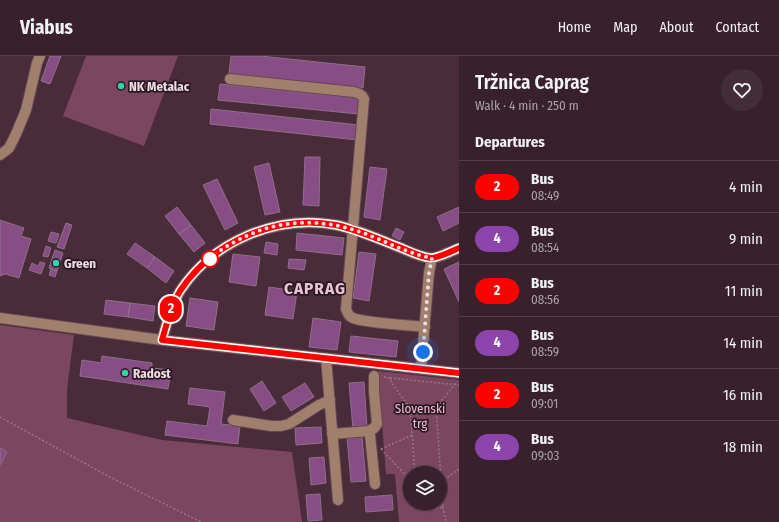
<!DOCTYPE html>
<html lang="en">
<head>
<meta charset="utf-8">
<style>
  :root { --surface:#38202c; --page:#432d38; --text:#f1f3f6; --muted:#aba3a9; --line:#523e48 }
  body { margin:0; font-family:"Fira Sans Condensed",sans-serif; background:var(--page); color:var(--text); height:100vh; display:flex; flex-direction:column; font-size:15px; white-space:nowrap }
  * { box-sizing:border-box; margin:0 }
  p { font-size:13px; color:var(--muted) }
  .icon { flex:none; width:22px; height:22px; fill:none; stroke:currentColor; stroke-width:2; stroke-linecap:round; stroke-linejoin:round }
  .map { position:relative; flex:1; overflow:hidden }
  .drawer { display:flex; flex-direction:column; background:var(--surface); width:320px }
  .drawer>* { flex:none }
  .badge { padding:0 8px; border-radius:13px; font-size:14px; line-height:26px }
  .tools { position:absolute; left:403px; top:410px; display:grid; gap:8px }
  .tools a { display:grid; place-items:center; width:44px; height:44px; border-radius:50%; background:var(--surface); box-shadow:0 1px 3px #0004,0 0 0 1px var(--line); font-size:20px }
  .you { position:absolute; width:20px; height:20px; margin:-10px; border:3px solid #fff; border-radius:50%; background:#1a73e8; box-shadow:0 0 0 6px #1a73e833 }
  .map>.badge { position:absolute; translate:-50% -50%; box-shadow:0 0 0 2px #fff }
  h2 { padding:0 16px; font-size:15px; line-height:36px }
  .round { display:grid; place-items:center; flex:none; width:42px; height:42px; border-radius:21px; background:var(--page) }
  .overview { display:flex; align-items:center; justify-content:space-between; height:68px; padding:0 16px }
  h1 { font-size:19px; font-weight:600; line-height:30px }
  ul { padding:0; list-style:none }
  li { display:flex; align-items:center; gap:12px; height:52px; padding:0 16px; border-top:1px solid var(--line) }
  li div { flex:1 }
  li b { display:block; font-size:15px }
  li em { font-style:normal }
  li .badge { min-width:44px; font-weight:700; text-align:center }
  header { display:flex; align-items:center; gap:24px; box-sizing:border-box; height:56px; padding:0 20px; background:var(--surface); border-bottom:1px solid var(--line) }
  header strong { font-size:19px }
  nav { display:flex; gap:22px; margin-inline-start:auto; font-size:14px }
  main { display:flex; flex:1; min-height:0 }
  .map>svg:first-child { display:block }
  .green { fill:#7c4661; fill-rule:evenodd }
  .building { fill:#884d84; stroke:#8c7089 }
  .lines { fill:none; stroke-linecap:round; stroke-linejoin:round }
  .minor-casing { stroke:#654755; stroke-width:12 }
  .path { stroke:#927784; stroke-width:1.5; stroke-dasharray:2 2; stroke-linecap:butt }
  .minor { stroke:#a17f6d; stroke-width:10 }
  .line-casing { stroke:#fff; stroke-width:9 }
  .line { stroke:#f00; stroke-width:6 }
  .walk { stroke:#f1dce5; stroke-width:4; stroke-dasharray:0 7.2 }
  .poi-dot { fill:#33d4a8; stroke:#271920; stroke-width:1.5 }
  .stop-dot { fill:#fff; stroke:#f00; stroke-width:2 }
  .labels { text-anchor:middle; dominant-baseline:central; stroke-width:3.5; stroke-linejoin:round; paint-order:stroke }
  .poi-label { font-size:13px; font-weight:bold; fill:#f1dce5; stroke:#271920; text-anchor:start }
  .park-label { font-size:13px; fill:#f8b7d6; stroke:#271920 }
  .district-label { font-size:17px; font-weight:bold; letter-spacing:1px; fill:#eac2d4; stroke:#271920 }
</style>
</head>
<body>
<header>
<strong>Viabus</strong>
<nav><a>Home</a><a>Map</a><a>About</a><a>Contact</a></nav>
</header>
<main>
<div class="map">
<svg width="459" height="466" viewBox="0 0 459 466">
  <rect width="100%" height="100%" fill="#4a2b3a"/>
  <path class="green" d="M86 0H178L144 90 63 60Z
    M0 269 74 279 67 333V362L162 384 292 396 302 466H0V409L7 396 0 392Z
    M378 315 459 324V466H399L395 418H386ZM410 417H440V447H410Z"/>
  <path class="building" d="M50 0H61L50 28 41 25Z
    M231 0H260L365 11 363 32 229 18Z
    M220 28 360 42 358 58 218 44Z
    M211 53 359 69 357 84 210 68Z
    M305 101H320L319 150 303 149Z
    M269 107 280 156 265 159 254 111Z
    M370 111 387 113 380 164 364 161Z
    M217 123 238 167 225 174 203 129Z
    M177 151 191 169 179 178 165 160Z
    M459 151V167L443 175 437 161Z
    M0 164 24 172 21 180 31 183 19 222 5 218 0 220Z
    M66 167 72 169 64 193 57 191Z
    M191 169 205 187 194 196 179 178Z
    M396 172 404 176 400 184 392 180Z
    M51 176 59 178 56 187 48 185Z
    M297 177 344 182 342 199 296 194Z
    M266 186 278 188 277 199 264 197Z
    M135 187 155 201 147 212 127 198Z
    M46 190 51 192 48 201 43 200Z
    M55 194 63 197 57 215 49 212Z
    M359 196 376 198 369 245 353 242Z
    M233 198 260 201 256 230 229 226Z
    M155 201 174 215 166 227 147 212Z
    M289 203 306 204 304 214 288 212Z
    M40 206 45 207 41 218 29 214 32 207 38 210Z
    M459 206V246L444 213Z
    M51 213 57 215 55 221 49 219Z
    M269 231 297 235 293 263 265 259Z
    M190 242 218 246 214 274 186 270Z
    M106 244 130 247 128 261 104 258Z
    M130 247 155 250 153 265 128 261Z
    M313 262 341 266 337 294 309 291Z
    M351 280 398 285 396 301 349 296Z
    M102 300 152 307V312L171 314 168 333 80 320 82 304 101 307Z
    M262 325 276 347 264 355 250 333Z
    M364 326 367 372 353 373 349 327Z
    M305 327 314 341 291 355 282 341Z
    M190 332 225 336 221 368 240 370 238 388 165 379 167 365 207 370 210 351 188 348Z
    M321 371 322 387 296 389 295 372Z
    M362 380 366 425 351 426 347 382Z
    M1 392 7 396 0 409V394Z
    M324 401 326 427 311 429 309 402Z
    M320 438 322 464 308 465 306 439Z
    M392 439 393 454 366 456 365 441Z"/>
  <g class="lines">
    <g class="minor-casing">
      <path id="minor" d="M230 23 354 36C358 37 362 38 364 43L346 253C347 256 348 259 351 261 360 267 411 269 425 271
        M0 99 9 92 16 78 26 54 37 7 40 0
        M0 262 162 284 459 317
        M162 284C167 267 171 250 180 235 213 185 277 158 336 169 357 173 376 182 396 190 407 194 419 201 431 202 438 202 452 195 459 192
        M326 302 338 444
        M421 313 429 217 432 202
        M233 364 271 370H281L289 368 319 349 330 344
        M369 375C373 373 375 372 377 368L374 335V320
        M332 378 369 375 370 379 375 428"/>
    </g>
    <path class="path" d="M384 321 390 322 393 329 410 352
      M390 322 459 329
      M0 361 108 420 201 466
      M381 393 412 379
      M381 393 410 424
      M415 417 410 352 436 351
      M441 426 459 413
      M418 447 419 454 443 451 436 351 452 332 456 327
      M443 451 446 466"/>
    <use href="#minor" class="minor"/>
  </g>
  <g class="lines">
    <g class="line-casing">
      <path id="line" d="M459 192C452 195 438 202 431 202 420 201 409 195 399 191 378 183 358 174 336 169 277 158 213 185 180 235 171 250 167 267 162 284L459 317"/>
    </g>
    <use href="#line" class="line"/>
    <path class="walk" d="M210 203C220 193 235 185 249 179 287 161 333 164 371 180 391 188 410 198 432 202L429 217 423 296"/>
  </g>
  <g class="poi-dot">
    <circle cx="121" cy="30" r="4"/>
    <circle cx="56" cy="207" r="4"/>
    <circle cx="125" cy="317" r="4"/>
  </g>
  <circle class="stop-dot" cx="210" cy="203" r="8"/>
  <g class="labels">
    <g class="poi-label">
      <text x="129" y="30">NK Metalac</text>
      <text x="64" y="207">Green</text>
      <text x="133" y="317">Radost</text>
    </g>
    <g class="park-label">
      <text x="420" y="352">Slovenski<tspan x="420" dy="15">trg</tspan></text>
    </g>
    <g class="district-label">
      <text x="315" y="232">CAPRAG</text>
    </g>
  </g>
</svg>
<div class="tools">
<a><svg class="icon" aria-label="layers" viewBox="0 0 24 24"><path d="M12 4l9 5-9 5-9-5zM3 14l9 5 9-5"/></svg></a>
</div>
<div class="you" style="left:423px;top:296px"></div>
<b class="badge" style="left:171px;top:253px;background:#f00;color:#fff">2</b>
</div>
<section class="drawer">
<div class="overview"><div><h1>Tržnica Caprag</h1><p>Walk · 4 min · 250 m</p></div><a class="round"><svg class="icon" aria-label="heart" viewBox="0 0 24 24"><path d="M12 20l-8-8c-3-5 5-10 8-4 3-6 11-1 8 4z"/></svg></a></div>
<h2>Departures</h2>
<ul>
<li><span class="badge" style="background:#f00;color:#fff">2</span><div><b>Bus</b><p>08:49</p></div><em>4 min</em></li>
<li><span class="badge" style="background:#8e44ad;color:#fff">4</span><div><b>Bus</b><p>08:54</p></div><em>9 min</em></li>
<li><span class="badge" style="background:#f00;color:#fff">2</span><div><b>Bus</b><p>08:56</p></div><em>11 min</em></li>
<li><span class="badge" style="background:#8e44ad;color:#fff">4</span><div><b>Bus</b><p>08:59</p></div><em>14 min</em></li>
<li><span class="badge" style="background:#f00;color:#fff">2</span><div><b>Bus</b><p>09:01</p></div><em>16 min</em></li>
<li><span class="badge" style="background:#8e44ad;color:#fff">4</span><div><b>Bus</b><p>09:03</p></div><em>18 min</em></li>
</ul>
</section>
</main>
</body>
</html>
